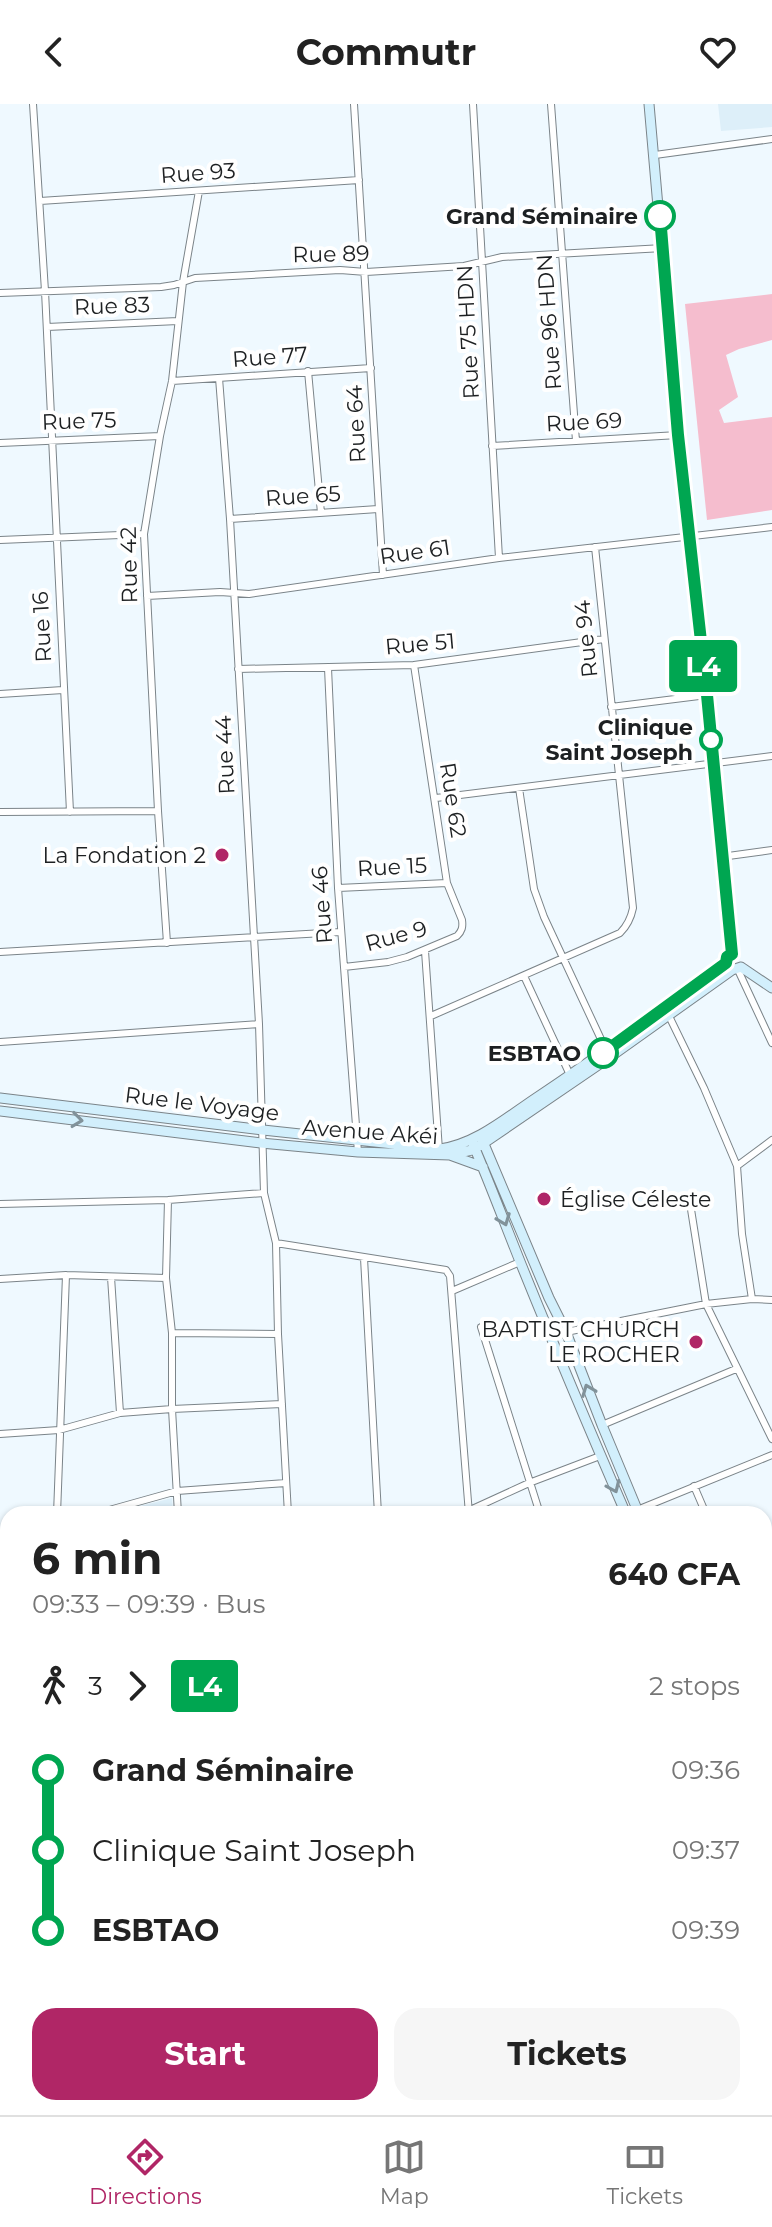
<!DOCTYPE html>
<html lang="en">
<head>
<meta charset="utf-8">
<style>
  :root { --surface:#fff; --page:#f6f6f6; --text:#222; --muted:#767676; --line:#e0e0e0; --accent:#b02666 }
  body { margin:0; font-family:Montserrat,sans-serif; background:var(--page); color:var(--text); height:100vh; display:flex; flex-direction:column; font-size:30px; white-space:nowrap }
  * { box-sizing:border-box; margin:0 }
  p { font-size:26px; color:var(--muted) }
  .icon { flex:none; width:44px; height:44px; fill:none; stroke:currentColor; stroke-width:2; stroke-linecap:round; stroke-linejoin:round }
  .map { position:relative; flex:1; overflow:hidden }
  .drawer { position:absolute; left:0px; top:1402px; width:772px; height:610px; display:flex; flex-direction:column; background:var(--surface); border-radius:24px 24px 0 0; box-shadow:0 2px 6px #0004 }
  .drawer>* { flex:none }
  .badge { padding:0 16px; border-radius:6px; font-size:28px; line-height:52px }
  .map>.badge { position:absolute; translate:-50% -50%; box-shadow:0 0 0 4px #fff }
  .legs { display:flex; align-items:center; gap:12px; height:88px; padding:0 32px; font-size:26px }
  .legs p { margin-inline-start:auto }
  .head { display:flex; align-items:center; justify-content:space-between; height:136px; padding:0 32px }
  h1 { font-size:44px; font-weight:700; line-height:60px }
  .button { display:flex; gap:16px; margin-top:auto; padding:16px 32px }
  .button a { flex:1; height:92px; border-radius:24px; background:var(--accent); color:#fff; font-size:32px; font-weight:700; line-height:92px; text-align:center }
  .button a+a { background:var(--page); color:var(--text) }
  ul { padding:0 32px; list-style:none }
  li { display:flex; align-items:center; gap:28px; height:80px; font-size:30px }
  li i { display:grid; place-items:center; width:12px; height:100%; margin:0 10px; background:currentColor }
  li i::after { content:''; width:20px; height:20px; margin:-10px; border:6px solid; border-radius:50%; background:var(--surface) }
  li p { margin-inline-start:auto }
  li:first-child i { background:linear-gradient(#0000 50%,currentColor 0) }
  li:last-child i { background:linear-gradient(currentColor 50%,#0000 0) }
  header { display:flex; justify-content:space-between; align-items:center; height:104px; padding:0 32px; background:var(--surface); font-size:36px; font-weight:700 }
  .menu { display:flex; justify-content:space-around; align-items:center; height:112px; border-top:2px solid var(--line); background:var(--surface); font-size:22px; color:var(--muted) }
  .menu a { display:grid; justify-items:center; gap:4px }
  .menu .current { color:var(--accent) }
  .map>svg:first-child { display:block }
  .built { fill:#ddeff9 }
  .green { fill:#f5bdce }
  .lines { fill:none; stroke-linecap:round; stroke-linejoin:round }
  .street-casing { stroke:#7b8489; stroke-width:8 }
  .secondary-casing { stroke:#7b8489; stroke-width:11 }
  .street { stroke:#fff; stroke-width:6 }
  .secondary { stroke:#d2effc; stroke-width:9 }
  .oneway { stroke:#81929a }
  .line-1-casing { stroke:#fff; stroke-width:18 }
  .line-1 { stroke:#00a651; stroke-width:12 }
  .stop-1-dot { fill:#fff; stroke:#00a651; stroke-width:4 }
  .poi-dot { fill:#b02666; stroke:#fff; stroke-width:3 }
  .labels { text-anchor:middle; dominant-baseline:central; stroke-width:8; stroke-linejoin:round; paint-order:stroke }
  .street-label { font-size:22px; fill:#1d2022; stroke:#fff }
  .stop-label { font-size:22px; font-weight:bold; fill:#1d2022; stroke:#fff; text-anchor:end }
  .poi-label { font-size:22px; fill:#1d2022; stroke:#fff; text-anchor:end }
</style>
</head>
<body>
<header><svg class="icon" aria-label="back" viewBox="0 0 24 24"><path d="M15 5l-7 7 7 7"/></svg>Commutr<svg class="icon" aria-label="heart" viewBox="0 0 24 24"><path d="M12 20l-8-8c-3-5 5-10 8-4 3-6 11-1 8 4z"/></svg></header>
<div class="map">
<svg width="772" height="2011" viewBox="0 0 772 2011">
  <rect width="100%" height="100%" fill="#eff9ff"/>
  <path class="built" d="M718 0H772V23L721 27Z
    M172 1394 173 1410H109Z"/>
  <path class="green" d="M772 190V236L739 245 726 251 738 293 719 306 724 319 772 313V406L707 416 685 200Z"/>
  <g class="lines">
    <g class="street-casing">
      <path id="street" d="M33 0 45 187 70 708
        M354 0 383 471
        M473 0 499 454
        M551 0 576 337
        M655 51 772 35
        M40 97 359 76
        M0 189 161 183 174 181 195 174 340 166 366 168 464 162 502 153 663 144
        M47 223 178 217
        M308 267 321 409
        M219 274 230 415 259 920 264 1089 276 1139 278 1230 288 1410
        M172 277 371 264
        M0 339 160 332
        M492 342 678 331
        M230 415 378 405
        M0 436 144 430
        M147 492 220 488 249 490 499 454 772 423
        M328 564 338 784 358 1048
        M238 565 414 561 604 535
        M0 590 63 586
        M611 603 707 591
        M519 684 534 785 544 813 606 946
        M436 694 772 652
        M0 708 158 707
        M721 753 772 746
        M338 784 447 779
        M167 839 158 707 144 430 160 332 172 277 183 178 199 87
        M425 847 439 1046
        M0 848 341 828
        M344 863 388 858 407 853 457 832C462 827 463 823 462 816L447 779 414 561
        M738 866 772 939
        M524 872 570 971
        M668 910 704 984 737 1062 742 1130 752 1195
        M431 912 620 829C628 821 631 814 633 804L595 443
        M0 938 259 920
        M737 1062 772 1036
        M168 1096 166 1174 172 1229V1305L178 1410
        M690 1099 706 1200 772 1335
        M0 1100 168 1096 264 1089
        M276 1139 446 1166 450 1172 469 1410
        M364 1154 378 1410
        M111 1173 120 1309
        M0 1175 66 1171 166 1174
        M452 1187 520 1158
        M481 1223 540 1410
        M172 1229 278 1230
        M551 1231 706 1200 752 1195 772 1196
        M602 1321 736 1265
        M0 1330 59 1326 120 1309 172 1305 282 1300
        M694 1382 706 1410
        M637 1406 772 1351
        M468 1407 529 1379 600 1352
        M57 1410 66 1171
        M95 1410 177 1387 286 1379
        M0 1438 8 1435
        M0 1506 8 1505
        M764 1589 772 1600
        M0 1607 8 1606
        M0 1812 8 1764
        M0 1815 8 1813
        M764 1886 772 1867
        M0 1898 8 1896
        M764 1973 772 1979
        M0 2000H8
        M531 2004 534 2011
        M611 2004 613 2011
        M695 2004 700 2011
        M38 2011 39 2004
        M114 2011V2004
        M197 2011 198 2004
        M296 2011V2004
        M658 2011 672 2004
        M711 2011 713 2004"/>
    </g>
    <g class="secondary-casing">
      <path id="secondary" d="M741 863 772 884
        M0 994 263 1026 440 1045C476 1040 506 1014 536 994 601 951 663 905 726 859L727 853 732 850 707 591 678 331 649 0
        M0 1007 261 1039 358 1048 450 1051 472 1046 484 1039 610 953 732 866 741 863
        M481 1033 549 1194 566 1228 602 1321 639 1410
        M473 1040C490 1080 505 1120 521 1160 555 1244 590 1327 626 1410
        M450 1051 483 1063
        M764 1735 772 1756
        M764 1766 772 1786"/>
    </g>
    <use href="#street" class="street"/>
    <use href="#secondary" class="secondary"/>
  </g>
  <defs><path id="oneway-chevron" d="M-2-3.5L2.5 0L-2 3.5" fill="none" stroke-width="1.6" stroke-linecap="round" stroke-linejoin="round" transform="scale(2)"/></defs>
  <g class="oneway">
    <use href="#oneway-chevron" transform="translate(77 1016) rotate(7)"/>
    <use href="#oneway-chevron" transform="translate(504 1116) rotate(69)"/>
    <use href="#oneway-chevron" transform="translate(588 1286) rotate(-111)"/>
    <use href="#oneway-chevron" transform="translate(614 1383) rotate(66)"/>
  </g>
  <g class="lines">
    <g class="line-1-casing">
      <path id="line-1" d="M603 949 726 859 727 853 732 850 707 591 678 331 660 112"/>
    </g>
    <use href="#line-1" class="line-1"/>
  </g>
  <g class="stop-1-dot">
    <circle cx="660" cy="112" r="14"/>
    <circle cx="711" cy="636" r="10"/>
    <circle cx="603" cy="949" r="14"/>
  </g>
  <g class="poi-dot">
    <circle cx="222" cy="751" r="8"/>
    <circle cx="544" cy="1095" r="8"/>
    <circle cx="696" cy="1238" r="8"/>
  </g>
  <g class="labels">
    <g class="street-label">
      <text transform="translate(198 69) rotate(-4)">Rue 93</text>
      <text transform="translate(331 150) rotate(-1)">Rue 89</text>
      <text transform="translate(112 202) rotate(-2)">Rue 83</text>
      <text transform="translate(549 218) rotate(-94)">Rue 96 HDN</text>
      <text transform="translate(468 228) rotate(-93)">Rue 75 HDN</text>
      <text transform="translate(270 253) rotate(-4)">Rue 77</text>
      <text transform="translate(79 317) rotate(-2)">Rue 75</text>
      <text transform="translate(584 318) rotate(-3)">Rue 69</text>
      <text transform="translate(356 320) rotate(-93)">Rue 64</text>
      <text transform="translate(303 392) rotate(-4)">Rue 65</text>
      <text transform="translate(415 448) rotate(-8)">Rue 61</text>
      <text transform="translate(129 461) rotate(-91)">Rue 42</text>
      <text transform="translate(42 523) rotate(-93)">Rue 16</text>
      <text transform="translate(586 535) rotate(-96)">Rue 94</text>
      <text transform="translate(420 540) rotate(-5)">Rue 51</text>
      <text transform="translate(225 651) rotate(-93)">Rue 44</text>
      <text transform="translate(453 696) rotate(81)">Rue 62</text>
      <text transform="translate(392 763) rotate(-3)">Rue 15</text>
      <text transform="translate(322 801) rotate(-94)">Rue 46</text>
      <text transform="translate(396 832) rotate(-15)">Rue 9</text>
      <text transform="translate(202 1000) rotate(7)">Rue le Voyage</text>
      <text transform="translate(370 1028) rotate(4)">Avenue Akéi</text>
    </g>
    <g class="stop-label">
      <text x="638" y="112">Grand Séminaire</text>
      <text x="693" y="623">Clinique<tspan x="693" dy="25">Saint Joseph</tspan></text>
      <text x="581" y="949">ESBTAO</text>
    </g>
    <g class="poi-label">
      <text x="206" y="751">La Fondation 2</text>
      <text x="560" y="1095" text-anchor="start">Église Céleste</text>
      <text x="680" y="1225">BAPTIST CHURCH<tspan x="680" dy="25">LE ROCHER</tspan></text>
    </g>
  </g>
</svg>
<b class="badge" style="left:703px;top:562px;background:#00a651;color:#fff">L4</b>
<section class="drawer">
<div class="head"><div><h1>6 min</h1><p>09:33 – 09:39 · Bus</p></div><b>640 CFA</b></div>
<div class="legs"><svg class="icon" aria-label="walk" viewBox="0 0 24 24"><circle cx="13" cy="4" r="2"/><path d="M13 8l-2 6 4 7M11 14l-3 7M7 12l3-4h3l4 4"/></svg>3<svg class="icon" aria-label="forward" viewBox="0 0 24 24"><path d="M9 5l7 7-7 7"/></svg><b class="badge" style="background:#00a651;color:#fff">L4</b><p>2 stops</p></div>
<ul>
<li><i style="color:#00a651"></i><b>Grand Séminaire</b><p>09:36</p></li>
<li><i style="color:#00a651"></i><span>Clinique Saint Joseph</span><p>09:37</p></li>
<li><i style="color:#00a651"></i><b>ESBTAO</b><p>09:39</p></li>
</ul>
<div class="button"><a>Start</a><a>Tickets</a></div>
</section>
</div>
<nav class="menu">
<a class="current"><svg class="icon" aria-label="directions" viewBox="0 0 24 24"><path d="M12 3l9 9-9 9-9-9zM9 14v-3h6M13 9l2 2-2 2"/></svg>Directions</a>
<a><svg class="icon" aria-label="map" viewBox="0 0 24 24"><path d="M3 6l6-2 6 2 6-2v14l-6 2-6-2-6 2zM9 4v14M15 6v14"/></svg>Map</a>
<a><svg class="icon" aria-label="tickets" viewBox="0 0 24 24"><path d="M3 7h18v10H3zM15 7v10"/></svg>Tickets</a>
</nav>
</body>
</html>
